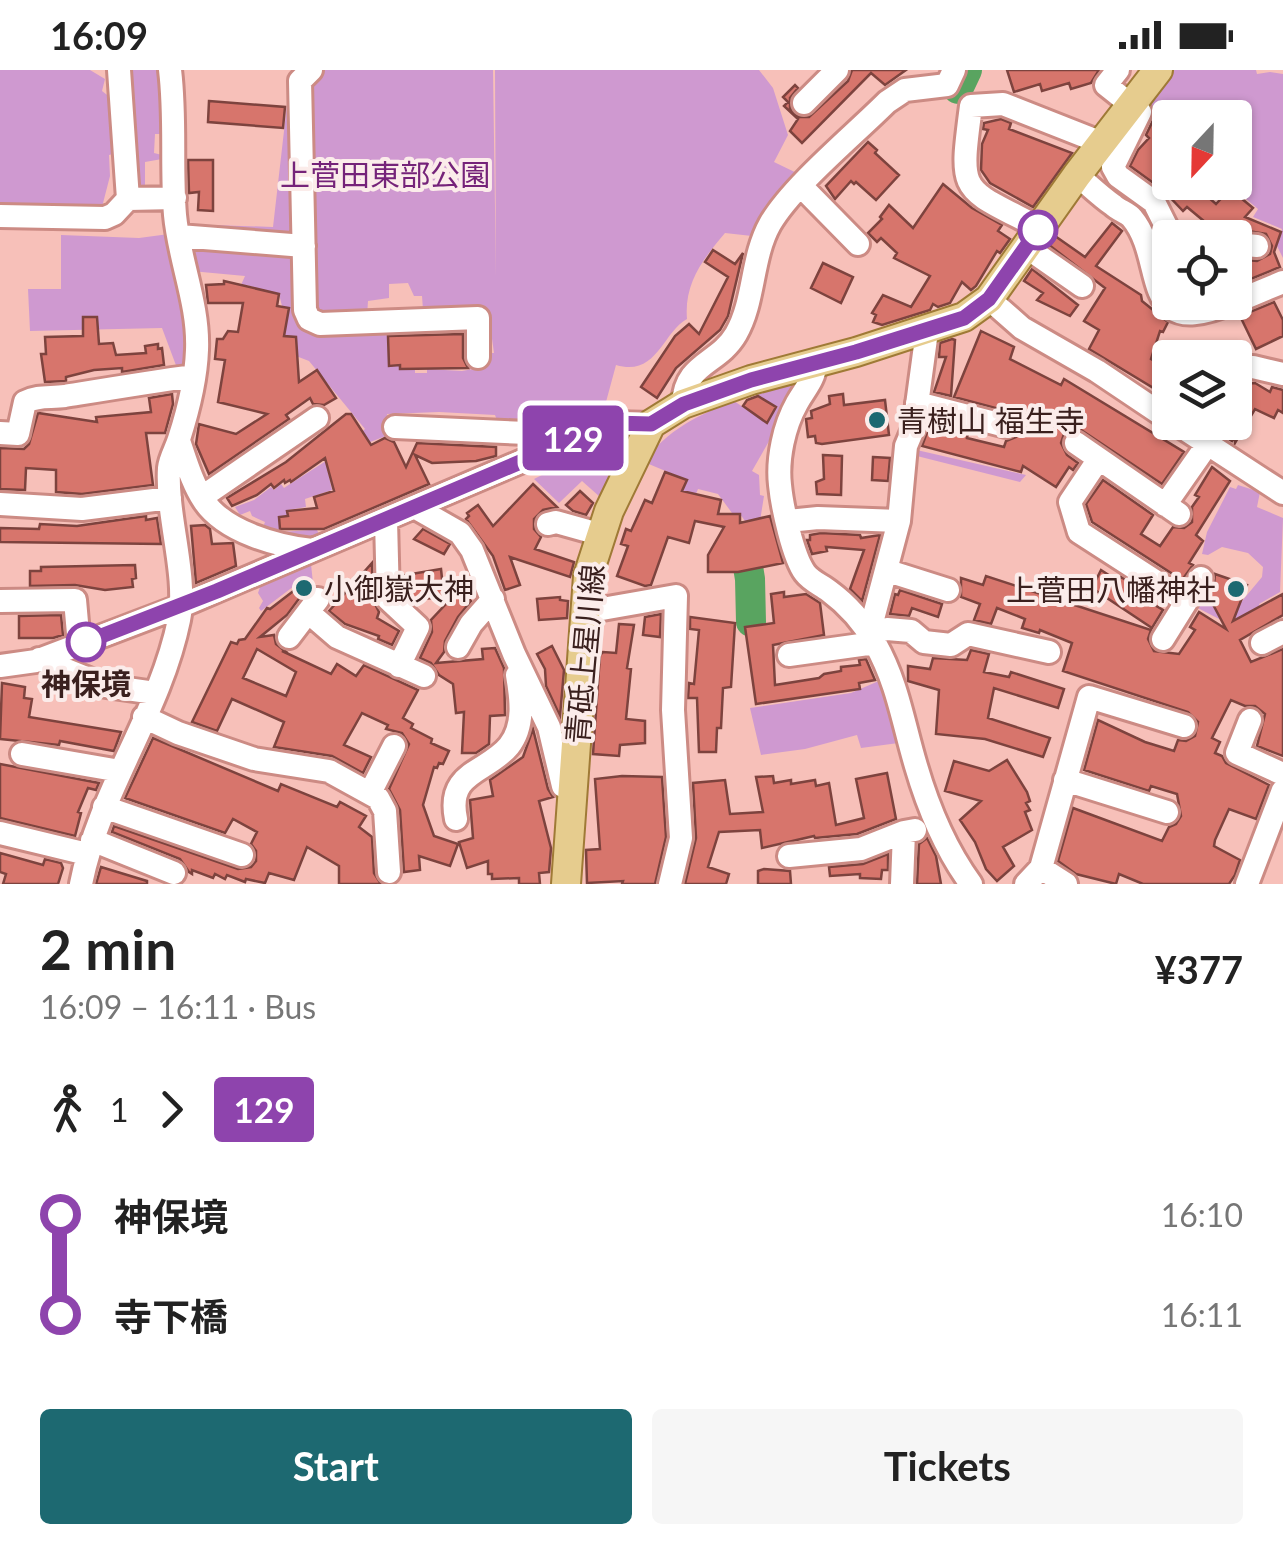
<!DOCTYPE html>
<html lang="en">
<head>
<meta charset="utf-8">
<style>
  :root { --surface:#fff; --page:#f6f6f6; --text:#222; --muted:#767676; --accent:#1d6971 }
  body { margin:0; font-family:Lato,"Noto Sans JP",sans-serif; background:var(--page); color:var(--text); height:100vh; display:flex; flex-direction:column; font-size:38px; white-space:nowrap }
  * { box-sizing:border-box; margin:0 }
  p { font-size:32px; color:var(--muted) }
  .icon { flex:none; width:55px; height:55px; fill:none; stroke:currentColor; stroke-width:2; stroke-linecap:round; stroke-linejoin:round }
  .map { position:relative; height:814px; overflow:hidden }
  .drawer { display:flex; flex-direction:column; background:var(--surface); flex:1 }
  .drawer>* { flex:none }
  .badge { padding:0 20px; border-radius:8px; font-size:35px; line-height:65px }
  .needle { width:65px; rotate:202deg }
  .tools { position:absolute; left:1152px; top:30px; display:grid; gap:20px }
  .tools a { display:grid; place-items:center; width:100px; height:100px; border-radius:10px; background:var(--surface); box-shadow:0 2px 8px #0004; font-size:50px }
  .map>.badge { position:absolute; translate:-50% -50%; box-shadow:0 0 0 5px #fff }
  .legs { display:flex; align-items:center; gap:15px; height:110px; padding:0 40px; font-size:32px }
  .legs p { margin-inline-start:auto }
  .overview { display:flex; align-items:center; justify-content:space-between; height:170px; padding:0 40px }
  h1 { font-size:55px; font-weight:700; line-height:75px }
  .button { display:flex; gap:20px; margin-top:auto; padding:20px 40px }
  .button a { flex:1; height:115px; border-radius:10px; background:var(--accent); color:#fff; font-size:40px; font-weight:700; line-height:115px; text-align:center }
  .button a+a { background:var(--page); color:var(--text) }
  ul { padding:0 40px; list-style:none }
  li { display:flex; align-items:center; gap:35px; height:100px; font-size:38px }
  li i { display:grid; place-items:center; width:15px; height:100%; margin:0 12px; background:currentColor }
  li i::after { content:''; width:25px; height:25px; margin:-12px; border:8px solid; border-radius:50%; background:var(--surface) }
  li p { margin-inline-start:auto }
  li:first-child i { background:linear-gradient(#0000 50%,currentColor 0) }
  li:last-child i { background:linear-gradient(currentColor 50%,#0000 0) }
  .status { display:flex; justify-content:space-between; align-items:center; height:70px; padding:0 50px; background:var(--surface); direction:ltr }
  .status svg { height:28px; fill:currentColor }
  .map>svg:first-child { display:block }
  .green { fill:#cf99d0; fill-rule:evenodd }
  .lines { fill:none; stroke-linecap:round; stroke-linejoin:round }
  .river { stroke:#59a460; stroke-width:30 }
  .building { fill:#d7756c; stroke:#7d433e; stroke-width:2.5; fill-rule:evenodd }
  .minor-casing { stroke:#cc8b84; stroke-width:28 }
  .major-casing { stroke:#9f7a36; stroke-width:32 }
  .minor { stroke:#fff; stroke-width:22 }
  .major { stroke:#e6cc8e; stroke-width:28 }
  .line-1-casing { stroke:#fff; stroke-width:22 }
  .line-1 { stroke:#8e44ad; stroke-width:15 }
  .stop-1-dot { fill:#fff; stroke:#8e44ad; stroke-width:5 }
  .poi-dot { fill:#1d6971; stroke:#fbecea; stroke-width:4 }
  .labels { text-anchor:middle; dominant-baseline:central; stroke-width:8; stroke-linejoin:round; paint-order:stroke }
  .park-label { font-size:30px; fill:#752379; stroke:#fbecea }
  .poi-label { font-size:30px; fill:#3a201e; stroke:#fbecea; text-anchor:start }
  .street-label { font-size:30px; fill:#3a201e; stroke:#fbecea }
  .stop-label { font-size:30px; font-weight:bold; fill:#3a201e; stroke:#fbecea }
</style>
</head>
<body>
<div class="status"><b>16:09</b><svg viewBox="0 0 49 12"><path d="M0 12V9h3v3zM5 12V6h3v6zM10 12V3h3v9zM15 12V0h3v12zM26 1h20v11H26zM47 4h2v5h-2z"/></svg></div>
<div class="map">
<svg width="1283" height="814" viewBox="0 0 1283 814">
  <rect width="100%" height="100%" fill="#f7c0b9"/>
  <path class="green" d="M0 0H90L105 9 102 21 111 28 113 84 109 85 110 106 102 137 0 139Z
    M127 0H161L165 64H155L154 83 162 85V89L145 92V118L133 115Z
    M291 0H493L496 206 495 0H759L773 18 788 65 774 92 807 108 761 167 725 163C703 189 684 213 687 249 662 263 657 307 616 295L603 343 578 345 566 351 560 347 537 358 498 353 495 345 439 342 387 344 391 364 365 374 327 398 332 420 305 429 306 437 288 440V446L279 447 281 462 310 460 314 454 321 468 305 475 261 462 265 452 252 446 250 441 240 445 235 437 254 430 271 417 274 420 281 414 284 418 290 414 340 382 365 359 309 291 296 286V267L280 266 289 238 282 236 279 224 246 215 239 234 233 233 245 206 191 201 182 154 273 157ZM408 213 414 226H422L423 240 417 245 488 240 494 283H483L474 288 473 299 462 301 427 299V303H415V300H400V296H389L387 264 401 263V258L300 246 367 247 368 231 389 228V214Z
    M1166 0H1256L1257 4 1270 2 1283 4V188L1277 176 1282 159 1253 147 1258 139 1239 123 1245 117 1235 108V48L1170 50 1163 41 1156 44 1146 35Z
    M169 164 184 248 186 296 177 298 162 258 30 261 28 219H61V165L139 168Z
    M806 306 752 401 759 405 760 425 764 426 760 451H745L740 444 732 443 718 424 698 419 692 434 679 430 687 410 644 392C667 360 698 345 734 331L767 353 776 337 754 323Z
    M611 370 617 371 608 379 613 386 623 381 600 427 582 411 559 433 534 409Z
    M908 378 1026 405 1020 412 913 385Z
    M1238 415 1260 422 1257 437 1283 448 1280 522 1259 534 1261 540 1227 560 1221 550 1192 535 1204 521 1214 538 1232 543 1262 507 1263 497 1248 483 1222 477 1208 485 1202 484 1207 462 1230 417 1236 419Z
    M311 494 314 523 309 528 298 513 261 541 259 538 263 531 258 523 261 514Z
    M888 607 906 672 861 678 857 665 805 679 761 685 750 638 851 623Z"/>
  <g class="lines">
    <path class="river" d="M958 19 967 0
      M743 466 750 509 751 552"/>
  </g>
  <path class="building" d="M852 0H906L885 15 871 3 802 73 790 61 798 49 784 36 788 32 783 27 795 15 798 18 790 28V38L799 47H809L848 11Z
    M1007 0H1099L1091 13 1071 19 1069 13 1042 21 1040 14 1014 22Z
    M209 31 285 37 283 58 208 52Z
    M1156 44 1170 60V112H1191L1216 134 1230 119 1253 138 1245 147 1281 162 1274 182 1280 197 1241 213 1239 210 1235 212V189L1257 191 1270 184 1272 176 1266 164 1235 159 1216 168 1208 161 1211 157 1187 137 1183 141 1163 120 1130 96 1138 80 1149 68 1146 65Z
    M1001 49 1011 53 1009 59 1072 83 1033 137 990 113 981 100 982 74 988 60 983 59 984 53Z
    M868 72 877 80 875 83 899 105 876 130 856 112 854 114 851 111 835 129 826 116Z
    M188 90H213V141L198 140 199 122 189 123Z
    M943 114 972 138 1002 155 998 161 1010 169 1000 183 997 181 976 216 971 220 962 212 950 233 938 237 933 234 930 240 882 255 873 252 876 245 872 243 883 225 911 237 930 206 894 188 897 183 881 168 877 172 868 163 882 149 880 147 889 135 913 158Z
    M1112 153 1122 161 1096 196 1141 225 1142 231 1168 252 1163 262 1160 261 1151 289 1170 301 1167 307 1170 328 1089 279 1099 260 1084 251 1105 218 1049 175 1055 166 1085 187Z
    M713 180 735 194 743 183 728 246 720 260 676 298 657 328 641 317 675 266 689 254 699 264 728 207 705 192Z
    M823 193 853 207 841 233 811 218Z
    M1032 199 1078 235 1070 246 1037 230 1043 223 1024 211Z
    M224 211 279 224 277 236 289 238 284 266 296 267 299 312 317 300 336 328 324 335 313 334 310 328 286 345 289 349 209 404 196 374 199 354 236 364 267 344 218 332 225 290 215 289 217 269H223L228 261 238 262 243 233H208L206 215 224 214Z
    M1274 232 1283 250V266L1256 279 1240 246Z
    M83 247H97L99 274 113 273 116 285 146 283 145 276 158 274V279L162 278 164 295 122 302V298L94 300 66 307V311L45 312 41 284H46L45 267 83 266Z
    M981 261 1014 277 1010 289 1061 315 1064 309 1184 382 1162 414 1078 358 1064 364 1061 373 1067 385 1078 393 1073 400 1069 397 1056 417 1023 396 1021 402 922 376 929 357 942 360 943 356 968 363 967 368 1004 377 1006 371 1016 367 1020 361V351L1011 342 954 327Z
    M463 264V288L468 298 400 299V295L389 296 388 266Z
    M952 269 955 270 951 326 934 322 946 287H939L940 273Z
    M1255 313 1270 322 1272 317 1283 320V343L1278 340 1274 348 1255 339 1235 373V366L1232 371 1202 352H1235V322L1240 314Z
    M172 324 173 334 165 363H146L153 415 82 424 56 422V400L26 398 25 420 0 419V378L24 379 29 374 38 343 97 352 96 347 151 342 149 328Z
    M843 324 844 335 885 330 889 365 822 374 816 373 815 366 808 367 806 349 812 348 811 341 830 334 829 326Z
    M758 326 776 337 767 353 743 336 747 330Z
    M346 344H351L371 375 385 368 394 372 406 397 417 373 496 377V386L476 391 432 393 415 385 429 414 324 459H280L279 447 288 446 287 441 317 438 314 427 334 421 325 388 291 412 290 410 285 413 284 410 274 418 271 414 257 425 232 436 227 428 286 392Z
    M823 385 842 386 841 425 817 424 816 412 824 409Z
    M873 387 890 388 888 411 872 410Z
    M1212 397 1230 411 1196 465 1203 471 1189 493 1193 495 1182 510 1092 452 1086 434 1103 410 1153 445 1141 464 1160 476 1173 457 1184 458 1192 452V437L1199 427 1195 425Z
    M665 402 687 410 682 421 721 430 718 444H740V453L770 446 783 493 738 502H708V485L724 457 695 451 689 473 668 467 651 515 645 516 617 506 628 476 621 474 626 459 631 461 645 430 652 433Z
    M533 414 557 437 543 440 534 449V459L541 467 535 479 574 492 570 507 510 487 520 515 505 520 493 486 466 449 469 446 467 443 478 435 493 456Z
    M580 421 593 433 586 445 573 441 566 435Z
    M146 446V450L157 448 161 474 0 472V458L39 459 40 454 77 456Z
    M205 455 210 459 212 474 233 473 236 496 196 513 191 456Z
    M423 459 450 474 444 484 414 469Z
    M821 463 860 465 861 468 880 465 862 531 850 519 864 480 826 477 827 481 812 484 807 470H810V465Z
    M372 493 373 530 379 542 377 548 399 561 392 575 378 569 379 566 345 554 329 541Z
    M135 495 136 508 132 509 133 517 105 520 75 515 30 516V501H41V497Z
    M441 499 444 527 411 530 403 522 405 505Z
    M1101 500 1118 511 1121 507 1141 520 1138 525 1163 540 1152 558 1092 518Z
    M1215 504 1247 515 1233 551 1283 524V545L1240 570 1251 592 1283 579V686L1257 676 1265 644 1255 636H1245L1231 630 1212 668 1220 672 1215 683 1222 686 1226 693 1269 715 1256 749 1229 739 1215 770 1214 776 1240 790 1235 805 1229 814H1143L1119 804 1116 814 1076 804 1058 791 1073 738 1162 771 1169 757 1176 754 1181 746 1177 724 1151 716 1149 721 1084 700 1098 650 1145 672 1174 681 1178 670 1186 671 1195 666 1198 652 1188 642 1063 601 1072 573 1040 560 1039 563 1022 558 1025 549 997 538 991 554 974 550 980 534 961 527V508L983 515 986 506 1151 560 1148 569 1154 581 1179 584 1195 560 1190 557 1199 542 1226 559 1208 525 1214 515Z
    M296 519 301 526 287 545 260 567 274 565 276 574 285 581H282L331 604 337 594 356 606 364 595 418 620 403 648 413 654 411 658 432 669 431 673 449 681 443 694 439 693 437 698 434 697 423 735 434 766 458 774 450 796 419 786 420 800 404 802 400 740 389 719 409 674 402 663 386 659 388 655 362 643 344 675 371 687 363 703 332 686 274 677 284 652 232 629 217 661 192 652 231 572 237 574 239 570 245 569 267 538 270 539ZM257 579 296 602 286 626 243 608Z
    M460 519 471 531 458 547 445 571 444 582 436 593 483 589 482 579 495 578 504 598 505 645 490 646 489 674 476 683H462L464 642 456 643 453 614 439 605 431 593 420 588 432 562 431 550Z
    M900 520 942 534 938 547 912 538 909 546 890 544 895 524 898 525Z
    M784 522V527L806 524 820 533 824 565 773 575 775 615 819 608 824 604 841 601V597L860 595 859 590 866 589 875 610 859 613 860 619 756 634 745 557 774 553 771 524Z
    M560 527V530L568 531 567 548 539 550 537 529Z
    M661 544 660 567 643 565 645 547Z
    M61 545 63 565 53 568H19V546Z
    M690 547 735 553 731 617 723 618 721 658H717L716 682H699L697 628H688L689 613 694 614 699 560 690 559Z
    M619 554 634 555 627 598 631 599 626 649 645 651V673L620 675 619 686 593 684 600 585 603 582 616 583Z
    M552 576 564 600 560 646 546 616 545 599 537 584Z
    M971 580 989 584 984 602 1009 607 1011 602 1064 619 1058 638 994 618 988 648 1050 668 1043 687 985 669 936 664 939 620 908 611V596L930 599 933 588 967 590Z
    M2 613 25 617 24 628 32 629 29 647 121 662 114 681 60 671 59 675 0 669Z
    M533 659 548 719 553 727 539 731 551 778 549 802 539 803 540 814H519V808L492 809V804H488V791L467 798 459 772 473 768 470 730 493 726 490 710 523 687Z
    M153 668 278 721 281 714 337 737 340 732 366 746 359 757 372 767 374 803 381 814H339V796L307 777 294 810 269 803 265 813 246 809 245 812 227 805 225 809 215 804 213 808 192 800V804L189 802 180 789 112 762 114 756 238 799 251 797 256 791V781L251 774 257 762 233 749 225 763 125 728Z
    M1007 690 1027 722 1030 731 1026 733 1030 740 1025 742 1032 760 1003 777 1014 796 997 811 986 799 975 772 960 750 981 731 945 721 954 691 989 701Z
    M0 694 99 713 96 720 88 718 78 742 81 743 75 766 0 748Z
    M887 703 896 749 857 764 815 768 814 766 762 778 760 760 719 762 708 797 729 804 726 814H685L696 768 693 713 725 710 730 744 763 742 756 707 773 706 774 713 791 710V714L815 710 816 716 829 713 836 755 864 748 856 709Z
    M622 706 662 707 666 767 655 814H622L623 811 587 813 586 780 600 779 595 709Z
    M927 768 936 786 941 814H917L919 774Z
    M0 783 43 795 45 789 61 793 63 798 58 814H3L6 804 0 802Z
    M888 784V800H882L881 809 860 808V804L830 806 829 797 863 794Z
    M101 797 147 811V814H96Z
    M764 799 790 801 791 814H758V801Z"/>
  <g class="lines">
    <g class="minor-casing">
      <path id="minor" d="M119 0 128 129 175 128
        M311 0 300 11 305 240 309 249 320 254 478 248V287
        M1118 0 1106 15 1140 42 1113 97 1118 106 1154 132 1172 168
        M804 33 837 0
        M1077 105C1089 115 1100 126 1113 135 1118 140 1128 143 1132 148 1168 191 1136 274 1233 232
        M802 117 858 174
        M0 146 105 148 114 144 128 129
        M1040 158C960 116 959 127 971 36L1003 34 1102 73
        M179 166 304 176
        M1235 174 1257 176
        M1026 177 1082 216
        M989 229 1022 258 1097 301 1170 350
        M1235 232 1283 212
        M927 261 914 357 906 376 899 451 869 564 887 559 911 561 924 572 951 575 968 564 1049 582
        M816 292C814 311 806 317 797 333 784 356 777 389 780 415 782 436 793 487 805 503 811 511 821 515 829 521 848 535 863 552 875 573 898 614 903 653 916 696 928 737 946 780 971 814
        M1235 299 1253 297 1283 304
        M917 333 1006 356
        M683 334C685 292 718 295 736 264 755 231 751 188 770 154 792 116 854 65 887 32L905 20 947 15 954 0
        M1174 352 1283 423
        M395 357 527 363 563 372
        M0 363 18 364 25 332C38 325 50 328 65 326 108 319 150 312 194 306
        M179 371C186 391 192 413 204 431 225 462 277 476 312 480
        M1076 373 1179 444
        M1098 390 1070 432 1079 462 1186 531
        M202 427 317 348
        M0 434 82 439 170 428
        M1165 435 1207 375
        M416 438 460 463 472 480 514 584 549 657 563 716 572 720
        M386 450 388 529 418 557 399 596
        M788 451 818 448 899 451
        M548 454 556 452 599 464
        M888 501 948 520
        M0 531 75 530 79 575
        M308 542 337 567 424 606
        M585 542 676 526 673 640 681 768 670 814
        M289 567 318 529
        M1163 569 1201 508
        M1262 573 1283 562
        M458 577 471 554 493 529
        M789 585 875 573
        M39 589 106 616 155 623
        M0 596 36 591 181 536 612 353 651 354
        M144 647 178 663 254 689 329 701 378 728 385 741 389 802
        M1250 650 1237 683 1283 704
        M22 684 120 701
        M1065 710 1167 742
        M370 723 394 676
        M104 737 242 785
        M456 749C446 701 487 703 509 676 525 656 521 628 517 605
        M0 763 87 784
        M92 770 174 803
        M789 786 861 779 904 762
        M1041 798 1066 814
        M81 814C99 721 160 643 179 550 188 506 166 446 169 398 170 388 176 379 179 369 188 341 196 310 197 280 199 234 179 190 175 145 171 96 176 48 170 0
        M902 814 904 762 915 760
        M1026 814 1041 798 1089 627 1184 656
        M1247 814 1283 720"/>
    </g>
    <g class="major-casing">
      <path id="major" d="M566 814 588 506 609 441 651 354 683 334 751 310 856 282 964 247 989 229 1077 105 1158 0"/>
    </g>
    <use href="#minor" class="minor"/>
    <use href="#major" class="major"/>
  </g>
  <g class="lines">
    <g class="line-1-casing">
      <path id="line-1" d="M86 572 217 521 612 353 651 354 684 334 751 310 856 282 964 248 989 229 1038 160"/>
    </g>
    <use href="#line-1" class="line-1"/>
  </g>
  <g class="stop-1-dot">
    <circle cx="1038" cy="160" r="18"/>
    <circle cx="86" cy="572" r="18"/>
  </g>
  <g class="poi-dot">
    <circle cx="877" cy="350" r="10"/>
    <circle cx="304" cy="518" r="10"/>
    <circle cx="1236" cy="519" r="10"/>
  </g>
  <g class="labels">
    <g class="park-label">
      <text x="385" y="104">上菅田東部公園</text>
    </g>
    <g class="poi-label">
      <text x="897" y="350">青樹山 福生寺</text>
      <text x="324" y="518">小御嶽大神</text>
      <text x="1216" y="519" text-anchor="end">上菅田八幡神社</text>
    </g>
    <g class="street-label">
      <text transform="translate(584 584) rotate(-85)">青砥上星川線</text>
    </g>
    <g class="stop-label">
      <text x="86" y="613">神保境</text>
    </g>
  </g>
</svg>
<div class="tools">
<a><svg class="needle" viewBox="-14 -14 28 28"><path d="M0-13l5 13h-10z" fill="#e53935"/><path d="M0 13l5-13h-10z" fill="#767676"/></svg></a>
<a><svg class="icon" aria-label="locate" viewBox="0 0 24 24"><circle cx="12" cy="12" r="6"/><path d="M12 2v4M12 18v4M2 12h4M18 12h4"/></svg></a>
<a><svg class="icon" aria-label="layers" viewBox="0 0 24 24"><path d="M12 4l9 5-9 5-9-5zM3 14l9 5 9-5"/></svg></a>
</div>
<b class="badge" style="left:573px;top:368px;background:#8e44ad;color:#fff">129</b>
</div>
<section class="drawer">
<div class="overview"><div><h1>2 min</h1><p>16:09 – 16:11 · Bus</p></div><b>¥377</b></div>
<div class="legs"><svg class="icon" aria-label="walk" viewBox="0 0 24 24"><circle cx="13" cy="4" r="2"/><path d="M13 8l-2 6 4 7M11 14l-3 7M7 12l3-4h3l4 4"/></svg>1<svg class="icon" aria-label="forward" viewBox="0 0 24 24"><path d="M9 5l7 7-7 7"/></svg><b class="badge" style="background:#8e44ad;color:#fff">129</b></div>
<ul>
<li><i style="color:#8e44ad"></i><b>神保境</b><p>16:10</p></li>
<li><i style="color:#8e44ad"></i><b>寺下橋</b><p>16:11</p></li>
</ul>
<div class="button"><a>Start</a><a>Tickets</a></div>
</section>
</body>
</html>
